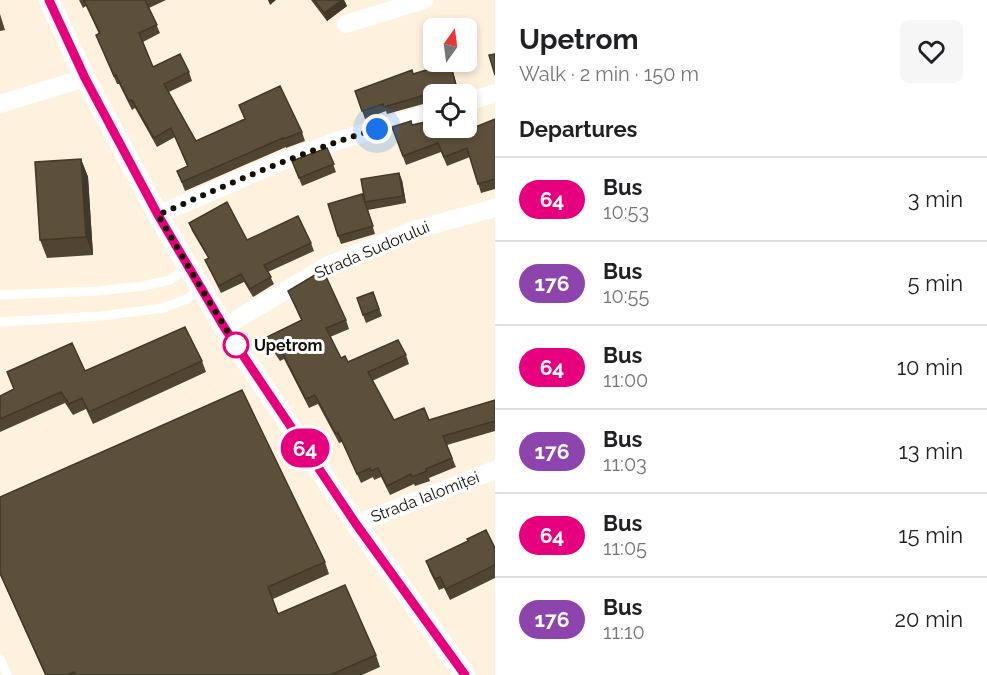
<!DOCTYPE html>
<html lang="en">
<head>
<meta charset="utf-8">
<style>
  :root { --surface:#fff; --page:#f6f6f6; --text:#202124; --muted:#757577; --line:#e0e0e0 }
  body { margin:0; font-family:Raleway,sans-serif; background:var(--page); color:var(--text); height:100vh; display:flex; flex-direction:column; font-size:22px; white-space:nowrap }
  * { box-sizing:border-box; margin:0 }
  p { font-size:20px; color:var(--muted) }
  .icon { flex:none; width:33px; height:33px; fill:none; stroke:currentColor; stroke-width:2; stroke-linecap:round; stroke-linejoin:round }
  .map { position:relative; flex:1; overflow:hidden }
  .panel { display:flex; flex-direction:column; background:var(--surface); width:492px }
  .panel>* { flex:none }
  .badge { padding:0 12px; border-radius:20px; font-size:21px; line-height:39px }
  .needle { width:39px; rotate:14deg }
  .buttons { position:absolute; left:423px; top:18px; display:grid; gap:12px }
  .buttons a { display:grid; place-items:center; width:54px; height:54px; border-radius:9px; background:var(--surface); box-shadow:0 3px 9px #0003; font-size:30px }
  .you { position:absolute; width:30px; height:30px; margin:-15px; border:4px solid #fff; border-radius:50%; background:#1a73e8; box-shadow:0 0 0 9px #1a73e833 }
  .map>.badge { position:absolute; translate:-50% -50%; box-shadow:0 0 0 3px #fff }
  h2 { padding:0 24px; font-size:22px; line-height:54px }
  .round { display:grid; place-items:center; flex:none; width:63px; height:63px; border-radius:9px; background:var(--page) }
  .overview { display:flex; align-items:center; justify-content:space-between; height:102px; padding:0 24px }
  h1 { font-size:28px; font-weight:700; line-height:45px }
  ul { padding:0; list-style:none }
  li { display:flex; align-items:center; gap:18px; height:84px; padding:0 24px; border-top:2px solid var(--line) }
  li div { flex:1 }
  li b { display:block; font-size:22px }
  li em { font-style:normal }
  li .badge { min-width:66px; font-weight:700; text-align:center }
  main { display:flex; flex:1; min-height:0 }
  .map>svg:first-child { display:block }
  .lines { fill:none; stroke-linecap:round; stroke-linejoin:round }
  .service { stroke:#fff; stroke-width:9 }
  .minor { stroke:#fff; stroke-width:18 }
  .tertiary { stroke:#fff; stroke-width:21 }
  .wall { fill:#504533 }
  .shaded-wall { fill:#413829 }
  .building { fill:#5d503b; stroke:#413829; stroke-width:1.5 }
  .line-casing { stroke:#fff; stroke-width:14 }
  .line { stroke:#e6007e; stroke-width:9 }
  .walk { stroke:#140f07; stroke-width:6; stroke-dasharray:0 10.8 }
  .stop-dot { fill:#fff; stroke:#e6007e; stroke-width:3 }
  .labels { text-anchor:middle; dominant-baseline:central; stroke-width:6; stroke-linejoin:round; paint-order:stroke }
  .street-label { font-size:16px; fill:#140f07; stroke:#fff }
  .stop-label { font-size:16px; font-weight:bold; fill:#140f07; stroke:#fff; text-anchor:start }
</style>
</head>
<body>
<main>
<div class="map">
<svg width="495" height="675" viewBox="0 0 495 675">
  <rect width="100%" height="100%" fill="#fef2de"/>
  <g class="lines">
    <path class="service" d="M0 295 98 291 143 286 170 280 188 267
      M0 322 101 316 163 308 187 299 201 288
      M0 658 7 675"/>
    <path class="minor" d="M346 24 424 0
      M466 102 495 93
      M0 104 85 78
      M158 215 280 162 340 140 434 112
      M224 327 327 266 414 230 495 208
      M356 524 495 470"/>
    <path class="tertiary" d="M49 0 85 78 158 215 224 327 356 524 465 675"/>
  </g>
  <path class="wall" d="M79 0H166L149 8 160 33 143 42 153 67 189 72 192 81 169 92 196 141 245 119 239 105 302 132 305 141 286 148V147L185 191 177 171 187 166 175 137 157 147 135 108 132 110 119 84H117L96 35 99 34 86 6 83 8Z
    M311 0H344L347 6 327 21Z
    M0 14 5 30 0 31Z
    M453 71 459 93 458 94H434V101L387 114 386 111 365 119 355 91 413 74Z
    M495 119V189L481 193 470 157 447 166 441 152 406 165 392 127 412 125 473 128Z
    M327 148 336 172 302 186 292 161Z
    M81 159 88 177 93 255 47 258 40 240Z
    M402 180 406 203 368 210 366 204 375 234 341 244 338 236 365 202Z
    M189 223 247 240 311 243 314 251 268 272 274 284 253 297 244 282 221 293 208 267 205 260 208 258 192 231Z
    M288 291 346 320 349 329 330 337 341 358 348 362 406 355 409 364 372 381 394 420H429L495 400V431L447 445 456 467 429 478 430 481 415 486 414 484 390 495 381 477 374 480 373 477 361 483 342 442 339 443 318 404 309 408 284 359 280 361 270 346 267 337 301 320Z
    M373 292 382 316 366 323 363 315Z
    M202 361 206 372 93 424 86 409 73 415 65 403 0 432V396L85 371Z
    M0 497 325 562 329 574 273 599 278 614 376 655 380 667 362 675H45L0 575Z
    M495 548V578L450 600 444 588 439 590 430 572 426 561Z"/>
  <path class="shaded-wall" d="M268 0H276L270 5Z
    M342 0H344L347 6 327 21 324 13Z
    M450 63 459 93 458 94H454L453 91Z
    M81 159 88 177 93 255 86 237Z
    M399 173 402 180 406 203 403 196Z"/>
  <path class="building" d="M84 0H145L157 25 139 33 153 67 180 54 189 72 164 84 196 141 245 119 239 105 280 86 302 132 283 139V138L182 182 177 171 188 166 171 128 154 138 132 100 129 101 116 75 114 76 96 35 100 33Z
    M314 0H342L324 13Z
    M495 54V75L489 55Z
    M450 63 456 86 453 91 441 94H428L384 107 383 104 362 111 355 91 412 70 413 74Z
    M466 112 473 128 495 119V179L478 184 467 148 444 157 438 143 403 156 392 127 411 121 412 125 434 120V128H466Z
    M327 148 334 164 299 178 292 161Z
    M81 159 86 237 40 240 35 162Z
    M399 173 403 196 365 202 361 179Z
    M362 194 373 226 338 236 328 204Z
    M227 202 247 240 298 216 311 243 264 265 271 277 250 289 241 274 219 286 205 260 209 258 189 223Z
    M323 270 346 320 326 328 341 358 345 356 348 362 398 340 406 355 368 372 394 420 424 408 429 420 495 400V421L443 436 452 458 426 469 427 471 412 477 411 474 387 486 378 468 371 471 370 468 357 474 338 432 336 434 315 395 306 399 281 350 276 352 267 337 302 320 288 291Z
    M373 292 379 309 363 315 357 298Z
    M185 327 202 361 89 412 82 398 69 404 61 392 0 419V396L14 389 7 372 72 343 85 371Z
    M242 390 325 562 268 587 278 614 345 585 376 655 330 675H76L74 672 68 675H46L0 573V497Z
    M486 530 495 548V565L446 589 440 577 435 579 426 561 468 541 467 539Z"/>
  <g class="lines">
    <g class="line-casing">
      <path id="line" d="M49 0 85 78 158 215 224 327 356 524 465 675"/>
    </g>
    <use href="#line" class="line"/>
    <path class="walk" d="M236 345 237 347 201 288 158 215C231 183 301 152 377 129"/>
  </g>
  <circle class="stop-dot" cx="236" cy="345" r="12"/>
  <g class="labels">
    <g class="street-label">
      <text transform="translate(372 250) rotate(-23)">Strada Sudorului</text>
      <text transform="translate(425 497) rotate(-21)">Strada Ialomiței</text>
    </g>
    <g class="stop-label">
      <text x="254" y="345">Upetrom</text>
    </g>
  </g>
</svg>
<div class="buttons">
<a><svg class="needle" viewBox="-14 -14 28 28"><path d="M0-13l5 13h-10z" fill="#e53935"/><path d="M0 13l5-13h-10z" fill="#757577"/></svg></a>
<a><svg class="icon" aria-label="locate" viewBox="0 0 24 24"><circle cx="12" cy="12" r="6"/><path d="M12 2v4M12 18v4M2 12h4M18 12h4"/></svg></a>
</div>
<div class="you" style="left:377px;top:129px"></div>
<b class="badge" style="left:305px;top:448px;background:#e6007e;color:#fff">64</b>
</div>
<section class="panel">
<div class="overview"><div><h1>Upetrom</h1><p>Walk · 2 min · 150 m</p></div><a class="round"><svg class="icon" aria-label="heart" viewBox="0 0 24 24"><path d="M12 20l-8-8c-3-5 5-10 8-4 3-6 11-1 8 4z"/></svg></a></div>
<h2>Departures</h2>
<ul>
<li><span class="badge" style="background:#e6007e;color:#fff">64</span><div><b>Bus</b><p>10:53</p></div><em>3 min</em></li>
<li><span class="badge" style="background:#8e44ad;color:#fff">176</span><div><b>Bus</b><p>10:55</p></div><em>5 min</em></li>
<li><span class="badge" style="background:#e6007e;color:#fff">64</span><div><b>Bus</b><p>11:00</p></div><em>10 min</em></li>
<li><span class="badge" style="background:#8e44ad;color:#fff">176</span><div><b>Bus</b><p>11:03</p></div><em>13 min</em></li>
<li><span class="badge" style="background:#e6007e;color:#fff">64</span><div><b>Bus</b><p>11:05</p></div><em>15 min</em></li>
<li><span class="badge" style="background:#8e44ad;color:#fff">176</span><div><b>Bus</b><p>11:10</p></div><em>20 min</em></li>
</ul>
</section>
</main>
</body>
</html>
